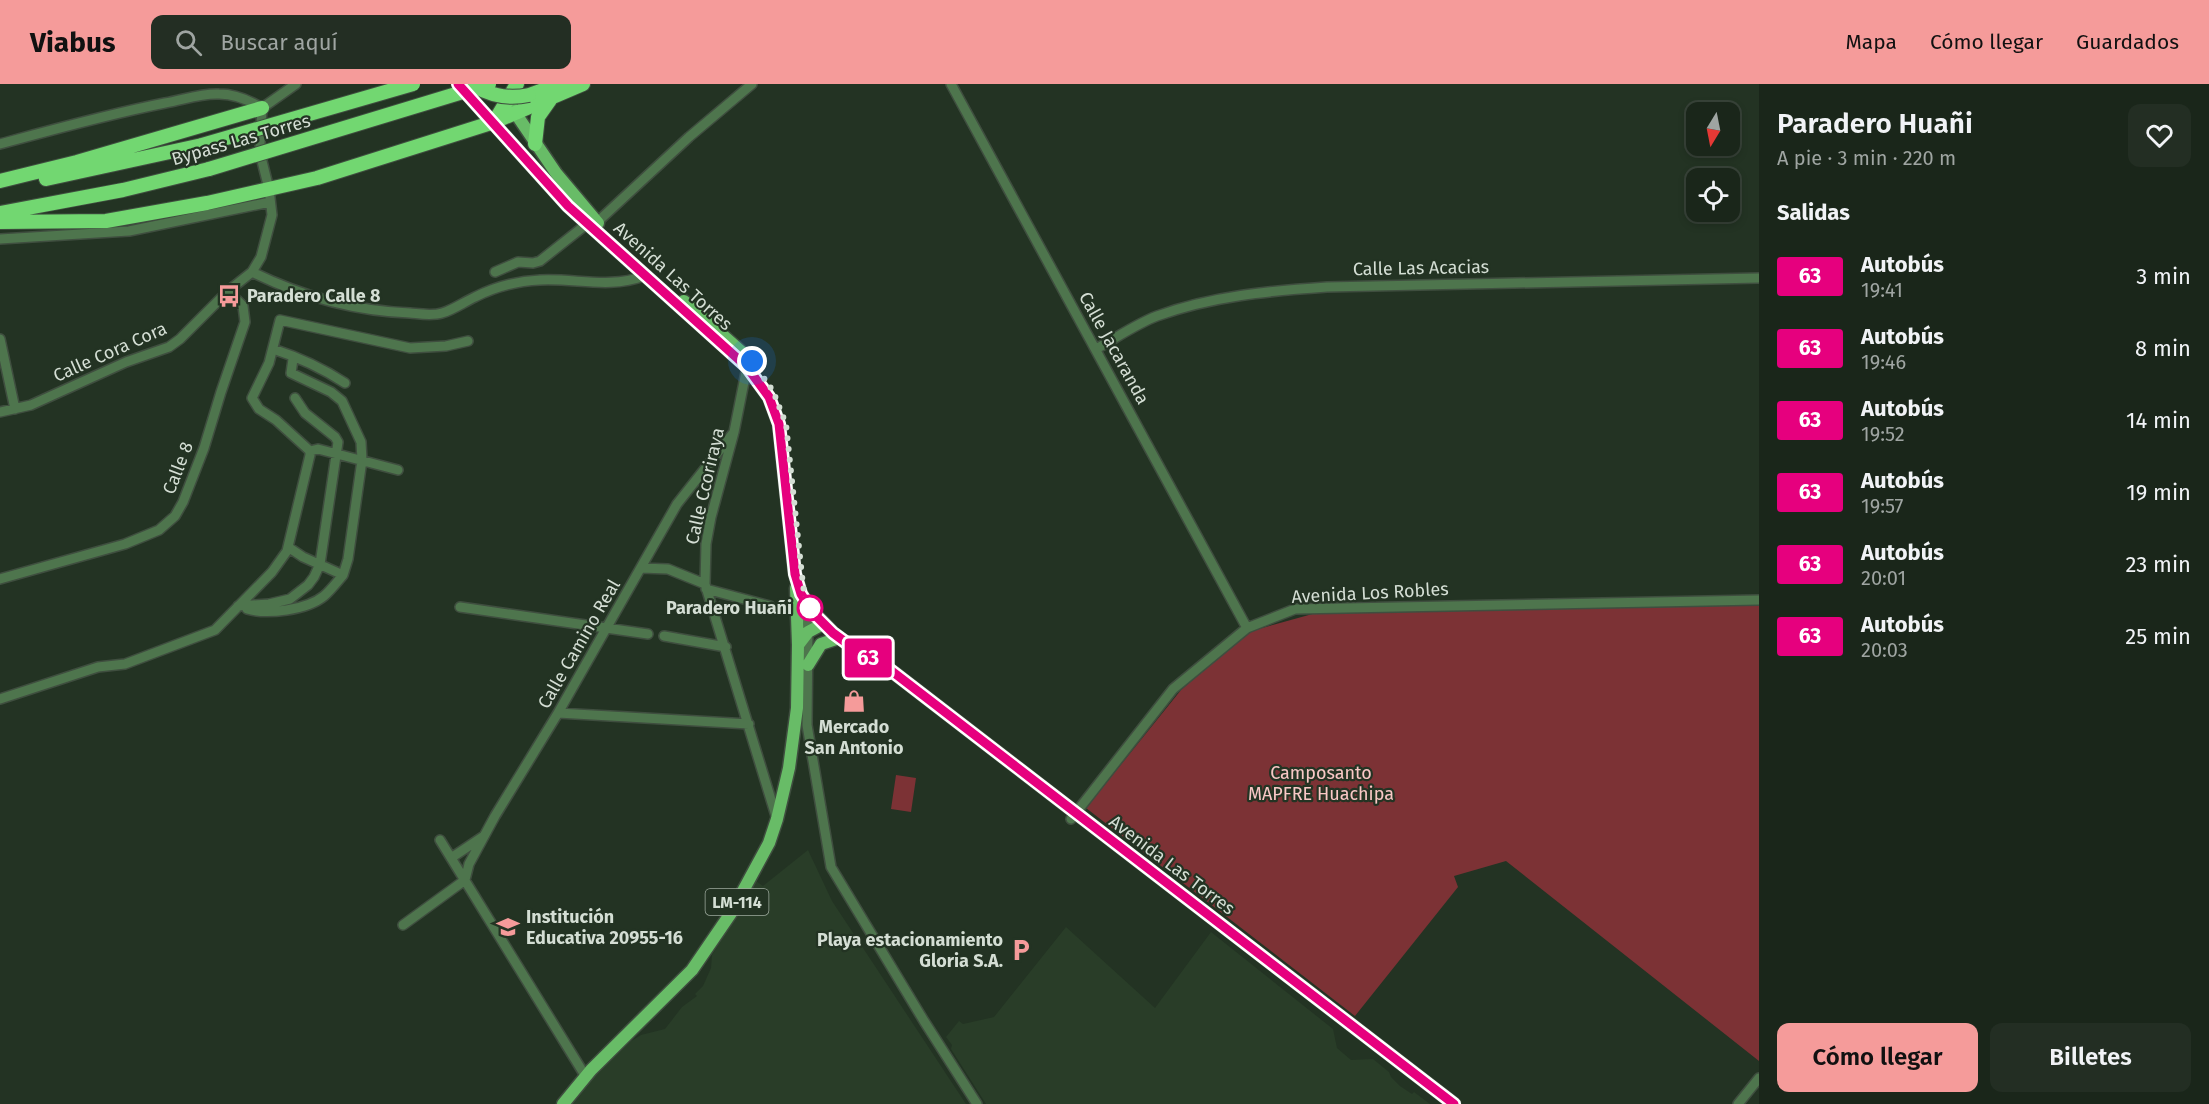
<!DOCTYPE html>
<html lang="es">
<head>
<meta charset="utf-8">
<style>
  :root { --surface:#1a261a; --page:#232e23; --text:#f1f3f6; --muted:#9fa5a2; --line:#384339; --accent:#f59b9a }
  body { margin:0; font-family:"Fira Sans",sans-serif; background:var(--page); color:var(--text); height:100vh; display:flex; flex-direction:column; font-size:22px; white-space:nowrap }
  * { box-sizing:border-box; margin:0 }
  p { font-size:20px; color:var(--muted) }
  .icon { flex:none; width:33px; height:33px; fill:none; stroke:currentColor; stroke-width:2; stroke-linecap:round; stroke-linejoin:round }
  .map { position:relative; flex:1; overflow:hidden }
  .drawer { display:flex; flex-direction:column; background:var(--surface); width:450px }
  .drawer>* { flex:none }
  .badge { padding:0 12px; border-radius:4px; font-size:21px; line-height:39px }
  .needle { width:39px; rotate:190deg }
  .controls { position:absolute; left:1686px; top:18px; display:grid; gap:12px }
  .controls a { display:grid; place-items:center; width:54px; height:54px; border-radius:12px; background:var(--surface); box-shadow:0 3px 9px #0003,0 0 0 2px var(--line); font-size:30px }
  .you { position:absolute; width:30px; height:30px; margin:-15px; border:4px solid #fff; border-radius:50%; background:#1a73e8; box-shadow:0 0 0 9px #1a73e833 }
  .map>.badge { position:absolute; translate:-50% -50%; box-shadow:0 0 0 3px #fff }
  h2 { padding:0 18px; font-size:22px; line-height:54px }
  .round { display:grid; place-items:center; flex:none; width:63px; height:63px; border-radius:12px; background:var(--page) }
  .summary { display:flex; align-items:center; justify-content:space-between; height:102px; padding:0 18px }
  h1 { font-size:28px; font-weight:600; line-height:45px }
  .primary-button { display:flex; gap:12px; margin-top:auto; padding:12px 18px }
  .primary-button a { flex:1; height:69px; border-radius:12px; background:var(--accent); color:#111; font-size:24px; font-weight:600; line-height:69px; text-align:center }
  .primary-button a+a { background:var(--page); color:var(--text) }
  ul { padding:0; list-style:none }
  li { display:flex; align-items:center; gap:18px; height:72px; padding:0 18px }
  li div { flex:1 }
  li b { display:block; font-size:22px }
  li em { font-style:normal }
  li .badge { min-width:66px; font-weight:700; text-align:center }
  header { display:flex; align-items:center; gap:36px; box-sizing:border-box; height:84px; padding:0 30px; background:var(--accent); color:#111 }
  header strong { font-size:28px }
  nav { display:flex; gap:33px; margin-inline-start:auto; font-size:21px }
  .search { width:420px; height:54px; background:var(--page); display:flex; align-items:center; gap:15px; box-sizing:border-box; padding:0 21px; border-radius:12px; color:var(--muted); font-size:22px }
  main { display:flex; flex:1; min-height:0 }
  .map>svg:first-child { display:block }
  .built { fill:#293d28 }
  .green { fill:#7c3235 }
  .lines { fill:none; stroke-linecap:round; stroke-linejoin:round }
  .minor-casing { stroke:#3f4e3f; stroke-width:12 }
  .major-casing { stroke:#3f4e3f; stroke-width:15 }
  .highway-casing { stroke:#3f4e3f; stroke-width:16 }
  .minor { stroke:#4e754d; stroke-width:9 }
  .major { stroke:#68bc67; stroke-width:12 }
  .highway { stroke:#72d771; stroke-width:14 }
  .highway-bridge-casing { stroke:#3f4e3f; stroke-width:16; stroke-linecap:butt }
  .highway-bridge { stroke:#72d771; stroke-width:14 }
  .line-casing { stroke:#fff; stroke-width:14 }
  .line { stroke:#e6007e; stroke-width:9 }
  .walk { stroke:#d4ded4; stroke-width:6; stroke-dasharray:0 10.8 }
  .stop-dot { fill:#fff; stroke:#e6007e; stroke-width:3 }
  .labels { text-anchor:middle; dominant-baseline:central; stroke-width:4.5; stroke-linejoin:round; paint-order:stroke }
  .shield { fill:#233323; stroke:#9fab9f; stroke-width:1.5 }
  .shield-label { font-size:16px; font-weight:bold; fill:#d4ded4 }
  .street-label { font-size:18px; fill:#d4ded4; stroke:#233323 }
  .poi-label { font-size:18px; font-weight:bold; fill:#d4ded4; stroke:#233323; text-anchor:start }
  .stop-label { font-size:18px; font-weight:bold; fill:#d4ded4; stroke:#233323; text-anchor:end }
  .park-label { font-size:18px; fill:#f9c8c6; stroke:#233323 }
</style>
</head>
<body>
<header>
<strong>Viabus</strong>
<div class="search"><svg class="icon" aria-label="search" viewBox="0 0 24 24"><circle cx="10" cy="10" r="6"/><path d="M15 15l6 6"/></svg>Buscar aquí</div>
<nav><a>Mapa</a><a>Cómo llegar</a><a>Guardados</a></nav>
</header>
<main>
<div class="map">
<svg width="1759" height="1020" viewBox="0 0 1759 1020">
  <rect width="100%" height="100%" fill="#233323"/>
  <path class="built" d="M808 766 832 817 966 1020H571L576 1009 631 957 641 951 665 945 682 923 697 912 695 910 703 902 711 884 712 871 756 797 763 802Z
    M1066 843 1155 924 1211 848 1333 945 1337 964 1351 976 1373 975 1389 988 1391 993 1400 1002 1412 1010 1414 1008 1430 1020H986L951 965 952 961 946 953 959 937 963 940 994 933Z"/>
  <path class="green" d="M1759 518V977L1506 777 1454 792 1458 803 1355 932 1086 724 1181 606 1248 548 1316 529Z
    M896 691 916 694 911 728 891 725Z"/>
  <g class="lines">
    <g class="minor-casing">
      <path id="minor" d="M951 0 1247 544
        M0 60C55 45 109 30 165 19 183 16 201 9 219 10 235 10 249 16 262 24
        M593 142 689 53 752 0
        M0 155 129 147 270 118
        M252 188C301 212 356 227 410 229 421 230 432 232 442 229 453 226 464 218 475 213 495 203 517 197 540 196 576 194 609 205 644 192
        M495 188 518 178 533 179 540 177 588 139
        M0 255 15 325
        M273 265C298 273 322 284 345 299
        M1096 265C1116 254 1136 240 1157 232 1212 212 1269 207 1327 203L1759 194
        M293 275 291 289 331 308 342 317 361 358 362 376 348 475 343 491
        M747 283 734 348 711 433 706 460 705 500 776 732
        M0 328 31 321 126 278 169 263 180 255 228 207 252 188 261 173 272 131 269 105 262 77 260 60 262 24 296 0
        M310 367 318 365 398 386
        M641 484 668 485 705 500
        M0 495 125 460 159 446 175 432 183 418 204 364 221 308 245 238 243 222 228 207
        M706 505 770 522
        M805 517 808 540 807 641 831 783 924 937 977 1020
        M238 522 269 520 290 515 308 501 314 493 320 480 338 358 335 353 305 329 295 314
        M460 523 648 550
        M247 525C267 531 307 526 324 512 331 506 337 498 343 491L303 473 288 463
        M664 552 726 563
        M0 615 98 583 125 580 215 546 272 488 287 467 310 371V367L276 336 259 325 252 314 269 279 280 236 410 264 446 262 468 257
        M558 629 749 640
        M1071 735 1173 605 1247 544 1295 525 1759 516
        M440 756 586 993
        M451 774 484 752
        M403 841 465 796 469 780 495 732 558 629 677 420 734 348
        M1738 1020 1759 994"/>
    </g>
    <g class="major-casing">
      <path id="major" d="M458 0 568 122 747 283 769 313 779 340 795 490 801 510 815 530 833 549 867 574 880 578 1454 1020
        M510 21 556 89 598 139
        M684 217 752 277
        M798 561 808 548 823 540
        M808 581 821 560 839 554
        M563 1020 591 986 692 886 731 829 769 759 777 735 789 684 797 624 798 561 796 504"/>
    </g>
    <g class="highway-casing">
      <path id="highway" d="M529 11 560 0
        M494 38 517 0
        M535 60 538 33 550 16
        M46 95 202 61
        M0 97 77 78 262 24
        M0 129 123 106 209 85
        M0 138 106 137 207 119 317 94 494 38 583 0"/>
    </g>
    <use href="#minor" class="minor"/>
    <use href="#major" class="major"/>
    <use href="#highway" class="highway"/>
    <g class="highway-bridge-casing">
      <path id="highway-bridge" d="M476 3C492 12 510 15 529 11
        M202 61 413 0
        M209 85 489 0"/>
    </g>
    <use href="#highway-bridge" class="highway-bridge"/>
  </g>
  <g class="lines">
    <g class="line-casing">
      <path id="line" d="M458 0 568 122 747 283 769 313 779 340 795 490 801 510 814 530 833 549 867 574 880 578 1454 1020"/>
    </g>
    <use href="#line" class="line"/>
    <path class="walk" d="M752 277 773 307 786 340 803 501 805 516 810 524"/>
  </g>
  <defs>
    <g id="bus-bare" transform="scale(1.8)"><path d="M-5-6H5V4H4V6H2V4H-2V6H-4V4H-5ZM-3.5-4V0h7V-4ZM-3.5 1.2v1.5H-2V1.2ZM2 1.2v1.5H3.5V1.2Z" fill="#f59b9a" stroke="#233323" stroke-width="2.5" paint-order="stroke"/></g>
    <g id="shop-bare" transform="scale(1.8)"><path d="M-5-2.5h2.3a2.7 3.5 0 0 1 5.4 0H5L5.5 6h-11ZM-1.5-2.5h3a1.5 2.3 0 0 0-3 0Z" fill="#f59b9a" stroke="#233323" stroke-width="2.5" paint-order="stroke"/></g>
    <g id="school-bare" transform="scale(1.8)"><path d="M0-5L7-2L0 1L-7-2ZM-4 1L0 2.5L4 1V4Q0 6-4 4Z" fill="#f59b9a" stroke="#233323" stroke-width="2.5" paint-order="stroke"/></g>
    <g id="parking-bare" transform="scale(1.8)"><path d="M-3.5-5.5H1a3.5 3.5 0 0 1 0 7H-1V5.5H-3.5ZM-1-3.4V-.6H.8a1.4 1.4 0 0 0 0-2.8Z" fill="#f59b9a" stroke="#233323" stroke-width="2.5" paint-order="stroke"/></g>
  </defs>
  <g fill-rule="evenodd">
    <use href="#bus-bare" x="229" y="212"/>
    <use href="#shop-bare" x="854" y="617"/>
    <use href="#school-bare" x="508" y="843"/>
    <use href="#parking-bare" x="1021" y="866"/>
  </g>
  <circle class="stop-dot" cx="810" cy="524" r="12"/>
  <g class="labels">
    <rect class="shield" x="705.5" y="805" width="63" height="26" rx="4.5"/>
    <g class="shield-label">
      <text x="737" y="818">LM-114</text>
    </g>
    <g class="street-label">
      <text transform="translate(241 56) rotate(-16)">Bypass Las Torres</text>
      <text transform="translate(1421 184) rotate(-1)">Calle Las Acacias</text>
      <text transform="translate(673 192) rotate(42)">Avenida Las Torres</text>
      <text transform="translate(1114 264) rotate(61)">Calle Jacaranda</text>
      <text transform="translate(110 268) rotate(-24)">Calle Cora Cora</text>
      <text transform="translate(178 384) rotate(-69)">Calle 8</text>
      <text transform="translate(705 402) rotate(-77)">Calle Ccoriraya</text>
      <text transform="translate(1370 509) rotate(-3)">Avenida Los Robles</text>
      <text transform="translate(579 560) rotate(-60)">Calle Camino Real</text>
      <text transform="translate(1172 781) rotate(37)">Avenida Las Torres</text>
    </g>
    <g class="poi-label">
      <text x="247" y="212">Paradero Calle 8</text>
      <text x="854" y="643" text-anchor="middle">Mercado<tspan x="854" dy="21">San Antonio</tspan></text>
      <text x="526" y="833">Institución<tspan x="526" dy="21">Educativa 20955-16</tspan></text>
      <text x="1003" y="856" text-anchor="end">Playa estacionamiento<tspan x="1003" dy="21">Gloria S.A.</tspan></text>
    </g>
    <g class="stop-label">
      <text x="792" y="524">Paradero Huañi</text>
    </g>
    <g class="park-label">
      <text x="1321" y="689">Camposanto<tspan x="1321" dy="21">MAPFRE Huachipa</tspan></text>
    </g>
  </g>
</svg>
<div class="controls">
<a><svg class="needle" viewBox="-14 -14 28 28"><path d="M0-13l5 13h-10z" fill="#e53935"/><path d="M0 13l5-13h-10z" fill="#9fa5a2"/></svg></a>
<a><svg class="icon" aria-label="locate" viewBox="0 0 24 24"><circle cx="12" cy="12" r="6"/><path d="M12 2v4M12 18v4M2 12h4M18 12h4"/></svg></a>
</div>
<div class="you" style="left:752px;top:277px"></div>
<b class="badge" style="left:868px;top:574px;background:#e6007e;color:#fff">63</b>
</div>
<section class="drawer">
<div class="summary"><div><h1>Paradero Huañi</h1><p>A pie · 3 min · 220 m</p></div><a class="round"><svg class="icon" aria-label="heart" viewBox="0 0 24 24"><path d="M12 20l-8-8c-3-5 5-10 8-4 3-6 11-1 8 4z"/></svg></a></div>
<h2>Salidas</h2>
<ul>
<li><span class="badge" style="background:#e6007e;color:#fff">63</span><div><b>Autobús</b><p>19:41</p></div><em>3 min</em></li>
<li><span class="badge" style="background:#e6007e;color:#fff">63</span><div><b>Autobús</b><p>19:46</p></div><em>8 min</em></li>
<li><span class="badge" style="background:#e6007e;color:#fff">63</span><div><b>Autobús</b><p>19:52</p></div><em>14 min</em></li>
<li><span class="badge" style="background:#e6007e;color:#fff">63</span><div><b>Autobús</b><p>19:57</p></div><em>19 min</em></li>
<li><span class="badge" style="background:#e6007e;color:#fff">63</span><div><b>Autobús</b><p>20:01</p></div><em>23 min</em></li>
<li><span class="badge" style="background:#e6007e;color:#fff">63</span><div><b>Autobús</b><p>20:03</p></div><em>25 min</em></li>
</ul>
<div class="primary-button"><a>Cómo llegar</a><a>Billetes</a></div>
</section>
</main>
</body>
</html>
